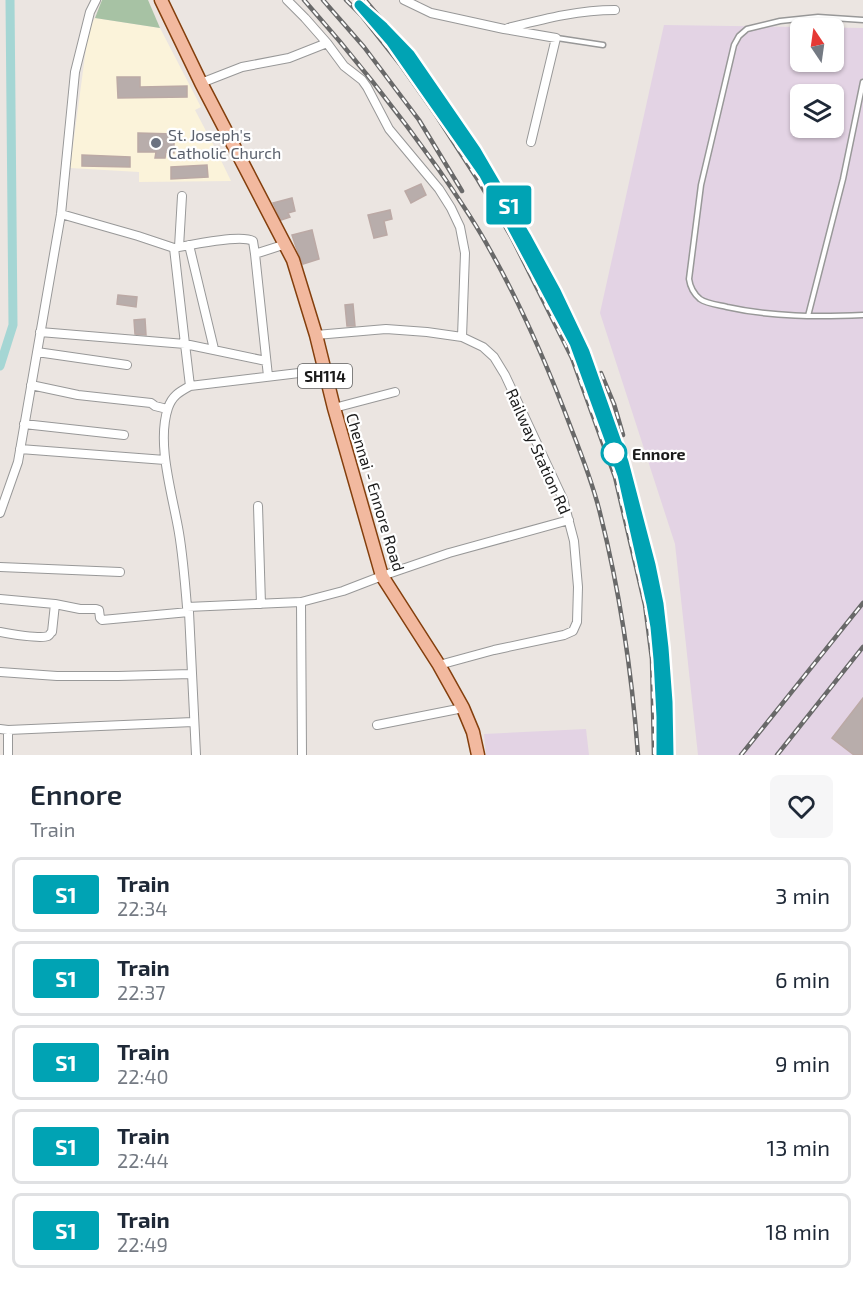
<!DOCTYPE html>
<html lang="en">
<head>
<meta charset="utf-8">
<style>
  :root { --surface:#fff; --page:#f6f6f7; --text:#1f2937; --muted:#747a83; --line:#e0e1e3 }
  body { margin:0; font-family:"Exo 2",sans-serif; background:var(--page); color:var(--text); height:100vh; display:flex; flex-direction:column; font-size:22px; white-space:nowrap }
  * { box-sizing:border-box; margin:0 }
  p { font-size:20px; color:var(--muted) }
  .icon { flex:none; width:33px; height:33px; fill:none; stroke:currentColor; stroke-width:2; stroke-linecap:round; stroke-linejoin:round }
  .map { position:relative; height:755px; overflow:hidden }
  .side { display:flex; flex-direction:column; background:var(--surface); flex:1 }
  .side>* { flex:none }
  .badge { padding:0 12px; border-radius:4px; font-size:21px; line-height:39px }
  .needle { width:39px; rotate:347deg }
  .buttons { position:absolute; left:790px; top:18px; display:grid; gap:12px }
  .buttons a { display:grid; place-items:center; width:54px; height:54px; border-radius:9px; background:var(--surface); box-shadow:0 2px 4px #0004; font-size:30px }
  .map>.badge { position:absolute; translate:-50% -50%; box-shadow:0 0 0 3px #fff }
  .round { display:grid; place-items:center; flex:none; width:63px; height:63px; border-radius:9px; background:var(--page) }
  .summary { display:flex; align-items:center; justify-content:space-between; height:102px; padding:0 30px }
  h1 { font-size:28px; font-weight:600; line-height:45px }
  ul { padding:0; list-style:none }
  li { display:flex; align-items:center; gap:18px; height:75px; margin:0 12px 9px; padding:0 18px; border:3px solid var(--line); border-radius:9px }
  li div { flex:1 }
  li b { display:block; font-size:22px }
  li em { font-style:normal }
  li .badge { min-width:66px; font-weight:700; text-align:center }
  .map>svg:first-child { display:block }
  .industrial { fill:#e3d3e4; fill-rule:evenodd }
  .education { fill:#fbf3da }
  .cemetery { fill:#a7c2a4 }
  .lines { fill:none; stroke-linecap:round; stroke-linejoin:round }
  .canal { stroke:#a5d6d4; stroke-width:9 }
  .building { fill:#b8adab; stroke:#bba9a5; stroke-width:1.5 }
  .service-casing { stroke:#989898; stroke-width:7 }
  .minor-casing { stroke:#989898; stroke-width:10 }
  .primary-casing { stroke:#843f0d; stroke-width:15 }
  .service { stroke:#fff; stroke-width:4 }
  .minor { stroke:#fff; stroke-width:8 }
  .primary { stroke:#f2b99f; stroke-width:12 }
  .rail-casing { stroke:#696969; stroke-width:4.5 }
  .rail { stroke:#fff; stroke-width:2; stroke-dasharray:7; stroke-linecap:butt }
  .line-casing { stroke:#fff; stroke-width:14 }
  .line { stroke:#00a3b4; stroke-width:9 }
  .worship-dot { fill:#6b7280; stroke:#fff; stroke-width:2 }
  .stop-dot { fill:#fff; stroke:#00a3b4; stroke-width:3 }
  .labels { text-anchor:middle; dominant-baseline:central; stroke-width:4.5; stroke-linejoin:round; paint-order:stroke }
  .shield { fill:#fff; stroke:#5f5f5f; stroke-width:1.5 }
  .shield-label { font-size:15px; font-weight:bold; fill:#1b1b1b }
  .worship-label { font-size:16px; fill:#5b616d; stroke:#fff; text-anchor:start }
  .street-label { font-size:16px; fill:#1b1b1b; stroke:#fff }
  .stop-label { font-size:16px; font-weight:bold; fill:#1b1b1b; stroke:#fff; text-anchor:start }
</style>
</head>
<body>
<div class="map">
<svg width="863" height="755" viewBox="0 0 863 755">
  <rect width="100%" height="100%" fill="#ebe5e1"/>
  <path class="industrial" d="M664 25 863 28V755H698L675 544 600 313ZM801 28H834V62H801ZM801 94H834V128H801Z
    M586 729 589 755H486L484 734Z"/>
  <path class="education" d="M95 18 160 28 201 107 195 110 215 148 231 181 139 182V172L70 168 87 41 92 23Z"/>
  <path class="cemetery" d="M102 0H148L160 28 95 18Z"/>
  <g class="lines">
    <path class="canal" d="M0 366 13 325 10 0"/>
  </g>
  <path class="building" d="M117 77H140V87L187 86V97L118 98Z
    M138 133 174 134V153L166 152 165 158H155L156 152H138Z
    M82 155 130 157V167L82 166Z
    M207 165 208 177 171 179V167Z
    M421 184 426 195 411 203 405 191Z
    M292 198 295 211 288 213 290 217 281 220 273 203Z
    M390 210 392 219 384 221 387 235 374 238 368 215Z
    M312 230 319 259 303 264 296 247 292 235Z
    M118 295 137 297 136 307 117 304Z
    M353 304 355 326H347L345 305Z
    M145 319 146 335 135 334 134 320Z
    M863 698V755H854L832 738Z"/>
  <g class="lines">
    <g class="service-casing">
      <path id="service" d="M863 20 818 17 780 21 747 29 739 36 734 45 701 185 689 279C690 286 694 294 700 299 707 304 719 305 727 307 772 317 818 317 863 315
        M557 38 603 45
        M808 316 843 179 863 82"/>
    </g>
    <g class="minor-casing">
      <path id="minor" d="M287 0 305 18 327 43 344 66 362 80 367 87 389 129 439 189 451 208 460 227 465 253 462 337
        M404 0 431 13 504 29 556 38 531 142
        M508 28C544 19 578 10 615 10
        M201 83 242 67 289 58 327 43
        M61 214 138 236 174 248 185 344 266 361
        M189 245 214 349
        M179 247 182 196
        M174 248C190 245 241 234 253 241L255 254
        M40 332 185 344 190 386
        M316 335 386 329 427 332 462 337 483 347 494 357 505 375 563 499 574 541 578 587 577 622 573 631 564 635 494 650 439 665
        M37 352 127 365
        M268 376 255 254 286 244
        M31 385 78 395 151 403 155 406 167 409
        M334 408 395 392
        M24 424 124 435
        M20 449 165 460
        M258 506 261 604
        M0 513 18 462 61 214 75 72 90 12 96 0
        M0 567 120 572
        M0 599 55 604 80 609H96L99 610 100 618 102 620 189 612
        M301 602 302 755
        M187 607 301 602 343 591 382 576 449 553 569 520
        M0 632C9 634 41 639 48 636 50 635 50 633 52 632L55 604
        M0 672 57 676H118L191 674
        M377 725 463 708
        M0 729 8 730 193 722
        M8 755V730
        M196 755 189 612 187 607C185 582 183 557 179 533 173 496 156 444 168 408 172 396 179 392 190 386L324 370"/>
    </g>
    <g class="primary-casing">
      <path id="primary" d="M161 0 201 83 293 260 316 335 334 408 382 576 439 665 463 708 473 732 478 755"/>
    </g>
    <use href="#service" class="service"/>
    <use href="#minor" class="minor"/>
    <use href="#primary" class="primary"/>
    <g class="rail-casing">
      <path id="rail" d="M304 0C352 54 397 111 439 170 457 196 475 222 490 250 522 307 548 367 571 428 582 456 593 484 600 513 620 592 632 674 638 755
        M323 0 364 47 419 120 462 191
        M346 0 362 16 400 64 436 115 478 180 512 238 572 358 615 477 645 605 652 659 654 755
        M365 0 403 45 427 78 494 179 556 291 585 352 624 462 651 565 659 604 664 648 668 702 669 755
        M601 373 614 404 623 435
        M741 755 863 603
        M777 755 863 647"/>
    </g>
    <use href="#rail" class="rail"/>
  </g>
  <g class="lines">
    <g class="line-casing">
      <path id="line" d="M661 755V717L658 659 655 627 651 604 622 475 574 343 484 175 390 41 359 5 384 27 410 54 476 150 526 236 556 291 585 352 624 462 651 565 659 604 664 648 668 702 669 755"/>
    </g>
    <use href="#line" class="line"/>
  </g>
  <circle class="worship-dot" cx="156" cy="143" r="6"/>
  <circle class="stop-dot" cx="614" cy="453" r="12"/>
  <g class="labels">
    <rect class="shield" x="298" y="364" width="54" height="24" rx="4.5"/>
    <g class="shield-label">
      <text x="325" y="376">SH114</text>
    </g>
    <g class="worship-label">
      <text x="168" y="134">St. Joseph's<tspan x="168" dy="18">Catholic Church</tspan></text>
    </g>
    <g class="street-label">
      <text transform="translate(539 451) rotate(66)">Railway Station Rd</text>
      <text transform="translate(376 492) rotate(73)">Chennai - Ennore Road</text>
    </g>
    <g class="stop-label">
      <text x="632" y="453">Ennore</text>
    </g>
  </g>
</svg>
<div class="buttons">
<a><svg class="needle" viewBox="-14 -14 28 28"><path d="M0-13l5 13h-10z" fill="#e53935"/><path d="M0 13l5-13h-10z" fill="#747a83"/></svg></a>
<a><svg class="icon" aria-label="layers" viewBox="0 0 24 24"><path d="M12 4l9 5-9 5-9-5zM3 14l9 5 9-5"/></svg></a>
</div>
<b class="badge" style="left:509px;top:205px;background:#00a3b4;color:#fff">S1</b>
</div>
<section class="side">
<div class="summary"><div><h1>Ennore</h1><p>Train</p></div><a class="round"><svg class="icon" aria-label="heart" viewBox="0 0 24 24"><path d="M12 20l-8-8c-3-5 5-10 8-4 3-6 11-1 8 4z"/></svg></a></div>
<ul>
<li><span class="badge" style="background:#00a3b4;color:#fff">S1</span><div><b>Train</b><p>22:34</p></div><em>3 min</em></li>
<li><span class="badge" style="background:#00a3b4;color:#fff">S1</span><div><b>Train</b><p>22:37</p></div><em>6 min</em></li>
<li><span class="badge" style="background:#00a3b4;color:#fff">S1</span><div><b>Train</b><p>22:40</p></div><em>9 min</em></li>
<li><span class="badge" style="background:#00a3b4;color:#fff">S1</span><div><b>Train</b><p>22:44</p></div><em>13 min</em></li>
<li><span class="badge" style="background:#00a3b4;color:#fff">S1</span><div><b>Train</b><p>22:49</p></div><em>18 min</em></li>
</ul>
</section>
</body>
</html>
